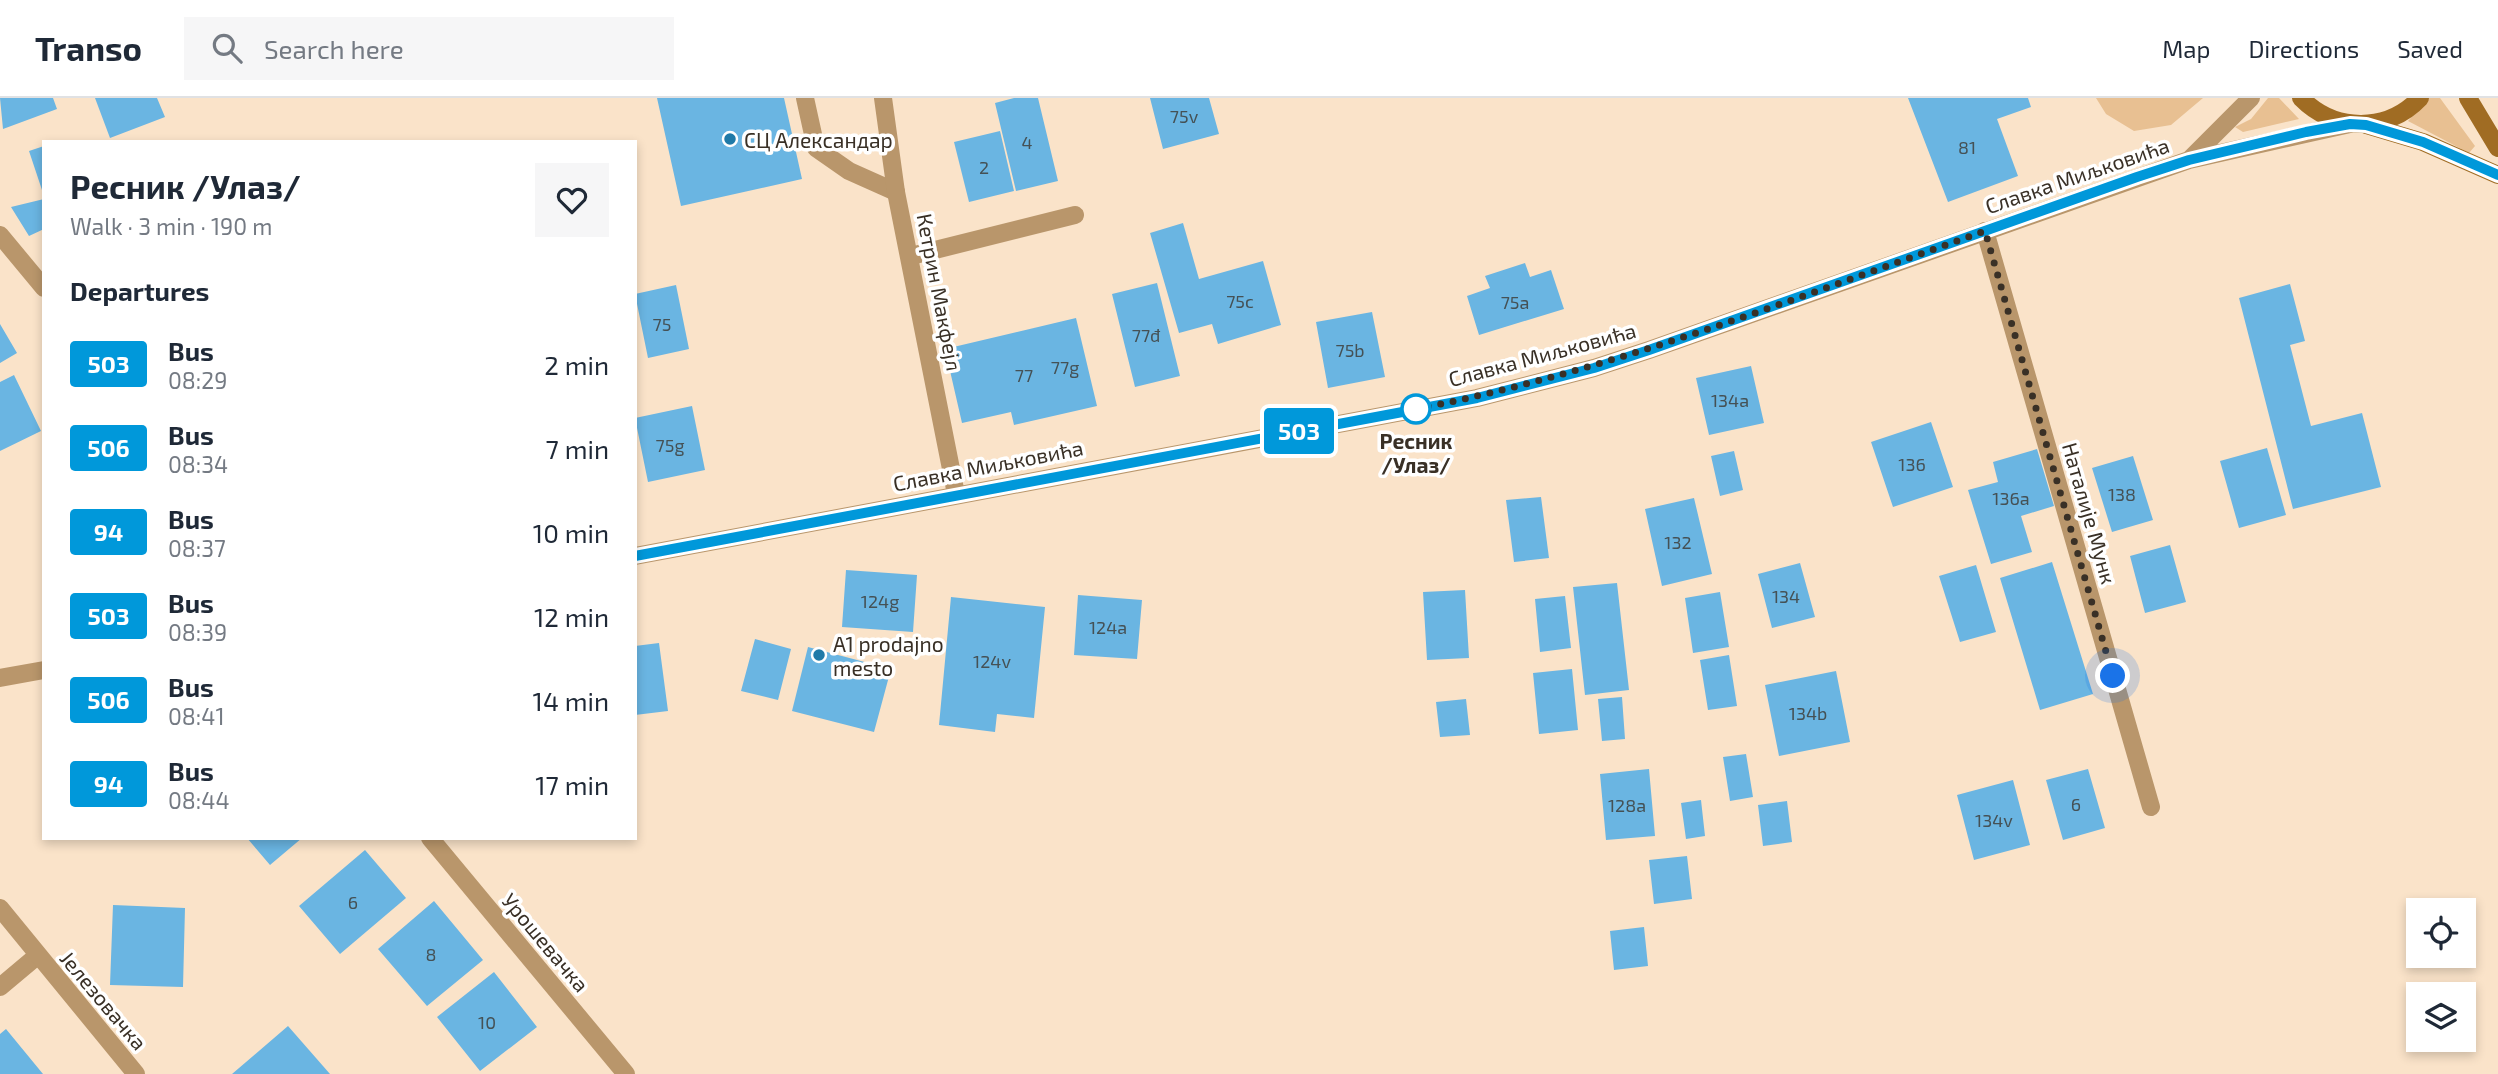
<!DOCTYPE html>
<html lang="en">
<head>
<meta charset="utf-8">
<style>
  :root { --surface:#fff; --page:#f6f6f7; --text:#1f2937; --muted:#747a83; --line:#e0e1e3 }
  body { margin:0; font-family:"Exo 2",sans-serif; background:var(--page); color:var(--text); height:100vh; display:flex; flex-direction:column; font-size:26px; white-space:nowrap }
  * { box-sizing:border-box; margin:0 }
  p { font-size:23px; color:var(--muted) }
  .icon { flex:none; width:38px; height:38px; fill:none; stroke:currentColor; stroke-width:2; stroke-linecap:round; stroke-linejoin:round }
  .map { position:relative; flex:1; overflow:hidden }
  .panel { position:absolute; left:42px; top:42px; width:595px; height:700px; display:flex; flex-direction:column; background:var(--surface); border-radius:0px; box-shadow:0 4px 10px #0003 }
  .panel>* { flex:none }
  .badge { padding:0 14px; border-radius:5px; font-size:24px; line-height:46px }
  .tools { position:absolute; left:2406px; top:800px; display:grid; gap:14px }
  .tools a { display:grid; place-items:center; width:70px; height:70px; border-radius:0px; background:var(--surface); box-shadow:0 4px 10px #0003; font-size:35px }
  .you { position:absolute; width:35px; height:35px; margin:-18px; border:5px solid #fff; border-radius:50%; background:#1a73e8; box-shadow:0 0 0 10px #1a73e833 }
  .map>.badge { position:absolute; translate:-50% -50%; box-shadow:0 0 0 4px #fff }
  h2 { padding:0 28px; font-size:26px; line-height:63px }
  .round { display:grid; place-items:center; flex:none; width:74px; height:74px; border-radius:0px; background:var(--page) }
  .overview { display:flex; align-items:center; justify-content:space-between; height:119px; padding:0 28px }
  h1 { font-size:33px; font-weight:700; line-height:52px }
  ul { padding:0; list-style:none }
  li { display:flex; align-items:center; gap:21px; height:84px; padding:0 28px }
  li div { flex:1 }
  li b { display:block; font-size:26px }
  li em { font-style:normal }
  li .badge { min-width:77px; font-weight:700; text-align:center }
  header { display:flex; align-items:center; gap:42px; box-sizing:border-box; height:98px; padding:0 35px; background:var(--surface); border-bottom:2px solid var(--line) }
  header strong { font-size:33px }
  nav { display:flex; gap:38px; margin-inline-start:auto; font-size:24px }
  .search { width:490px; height:63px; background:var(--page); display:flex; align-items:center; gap:18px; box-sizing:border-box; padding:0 24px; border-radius:0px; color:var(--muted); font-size:26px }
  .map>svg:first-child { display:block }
  .green { fill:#e8c092 }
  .building { fill:#6ab5e2 }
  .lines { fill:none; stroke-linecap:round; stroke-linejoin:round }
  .service { stroke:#b9966b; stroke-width:18 }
  .minor { stroke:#b9966b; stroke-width:18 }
  .tertiary { stroke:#b9966b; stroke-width:18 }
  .secondary { stroke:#a06c23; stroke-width:18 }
  .line-casing { stroke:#fff; stroke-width:16 }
  .line { stroke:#0098da; stroke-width:10 }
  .walk { stroke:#393026; stroke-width:7; stroke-dasharray:0 12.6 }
  .poi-dot { fill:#207aa8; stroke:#fff; stroke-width:2.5 }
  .stop-dot { fill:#fff; stroke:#0098da; stroke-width:3.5 }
  .labels { text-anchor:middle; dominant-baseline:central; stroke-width:7; stroke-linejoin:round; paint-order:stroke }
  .number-label { font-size:18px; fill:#455155 }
  .poi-label { font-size:21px; fill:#393026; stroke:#fff; text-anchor:start }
  .street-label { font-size:21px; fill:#393026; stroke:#fff }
  .stop-label { font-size:21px; font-weight:bold; fill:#393026; stroke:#fff }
</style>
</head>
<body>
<header>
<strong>Transo</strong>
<div class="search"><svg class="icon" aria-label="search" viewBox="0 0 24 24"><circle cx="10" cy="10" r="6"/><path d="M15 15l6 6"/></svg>Search here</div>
<nav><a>Map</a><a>Directions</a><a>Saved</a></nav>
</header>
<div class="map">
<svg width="2498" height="976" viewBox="0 0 2498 976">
  <rect width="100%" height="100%" fill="#fae3c9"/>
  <path class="green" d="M2096 0H2203L2171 27 2134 33 2106 16Z
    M2268 0H2279L2299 21 2243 34 2235 29 2251 21Z
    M2429 0H2440L2475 48 2469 55 2408 23Z"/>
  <path class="building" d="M0 0H53L57 11 3 31Z
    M95 0H157L165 19 110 40Z
    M657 0H784L802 81 681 108Z
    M1014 0H1038L1058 83 1016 93 995 5Z
    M1150 0H1209L1219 36 1163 51Z
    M1908 0H2028L2031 9 1997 21 2018 78 1948 104Z
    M1000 33 1014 93 969 104 954 44Z
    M44 48V95H43L29 53Z
    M44 101V131L29 138 11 109Z
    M1183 125 1199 181 1263 163 1281 227 1218 246 1212 226 1179 235 1150 135Z
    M1525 165 1530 179 1551 172 1564 211 1479 237 1467 198 1490 190 1485 178Z
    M1157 185 1180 278 1135 289 1112 196Z
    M2290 186 2305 243 2290 247 2311 328 2362 315 2381 389 2293 411 2239 200Z
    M676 187 689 251 648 260 635 196Z
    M1372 214 1385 279 1328 290 1316 224Z
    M1076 220 1097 308 1014 327 1011 314 962 325 945 251Z
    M0 226 17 255 0 265Z
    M1751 268 1764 325 1709 337 1696 280Z
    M14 277 41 333 0 353V284Z
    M692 308 705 372 648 384 635 320Z
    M1931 324 1953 389 1893 409 1871 344Z
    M2267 350 2286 417 2239 430 2220 363Z
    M2037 351 2054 408 2021 418 2032 454 1991 466 1968 392 1998 384 1993 364Z
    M1734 353 1743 392 1720 398 1711 358Z
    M2133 358 2153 422 2112 434 2092 370Z
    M1541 399 1549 460 1514 464 1506 402Z
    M1694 400 1712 476 1662 488 1645 411Z
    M2170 447 2186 504 2145 515 2130 458Z
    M2052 464 2093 596 2040 612 2000 480Z
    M1800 465 1815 519 1772 530 1758 476Z
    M1976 467 1996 534 1960 544 1939 478Z
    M846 472 917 477 913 534 842 529Z
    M1617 485 1629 592 1585 597 1573 489Z
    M1465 492 1469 560 1427 562 1423 494Z
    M1720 494 1729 549 1693 555 1685 500Z
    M1078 497 1142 502 1137 561 1074 557Z
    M1565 498 1571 550 1540 554 1535 501Z
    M951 499 1045 509 1034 620 997 616 995 634 939 627Z
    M755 541 791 551 778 602 741 593Z
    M659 545 668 613 635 617V548Z
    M808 549 891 571 874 634 792 613Z
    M1729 557 1737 608 1708 612 1700 562Z
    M1572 571 1578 632 1539 636 1533 575Z
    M1836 573 1850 644 1779 658 1765 587Z
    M1622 599 1625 641 1602 643 1598 601Z
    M1466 601 1470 637 1440 639 1436 604Z
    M1746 656 1753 699 1730 703 1723 659Z
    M1649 671 1655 738 1606 742 1600 676Z
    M2088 671 2105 730 2063 742 2046 682Z
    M2013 682 2030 747 1974 762 1957 697Z
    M1701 702 1705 738 1686 741 1681 705Z
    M1787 703 1792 744 1763 748 1758 707Z
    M247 740H302L270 767Z
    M365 752 406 800 340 856 299 808Z
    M1687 758 1692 801 1654 806 1649 762Z
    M434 803 483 862 427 908 378 851Z
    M113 807 185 810 183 889 110 887Z
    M1644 829 1648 868 1614 872 1610 833Z
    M494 874 537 929 480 973 437 919Z
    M288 928 330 976H232Z
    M6 931 43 976H0V936Z"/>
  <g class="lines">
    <path class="service" d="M805 0 816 50 849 73 896 94
      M911 158 1075 117
      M0 889 37 858"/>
    <path class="minor" d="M883 0 896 94 956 396
      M1985 133 2151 709
      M0 137 44 190
      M430 740 626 976
      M0 810 136 976"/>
    <path class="tertiary" d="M2189 62 2251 0
      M635 458 1477 300 1594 270 1649 252 2189 62 2350 26
      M0 580 44 572"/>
    <path class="secondary" d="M2301 0C2334 34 2387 35 2420 0
      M2468 0 2498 50
      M2366 27 2423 44 2498 77"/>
  </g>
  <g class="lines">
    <g class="line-casing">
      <path id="line" d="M635 458 1477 300 1594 270 1649 252 2137 79 2189 62 2306 34 2350 26 2366 27 2423 44 2498 77"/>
    </g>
    <use href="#line" class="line"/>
    <path class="walk" d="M1416 311C1612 273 1797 199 1985 133L2113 578"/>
  </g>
  <g class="poi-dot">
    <circle cx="730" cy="41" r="7"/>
    <circle cx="819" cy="557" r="7"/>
  </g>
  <circle class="stop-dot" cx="1416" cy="311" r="14"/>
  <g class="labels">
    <g class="number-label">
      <text x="1184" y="18">75v</text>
      <text x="1027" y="44">4</text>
      <text x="1967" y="49">81</text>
      <text x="984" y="69">2</text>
      <text x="1240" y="203">75c</text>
      <text x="1515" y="204">75a</text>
      <text x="662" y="226">75</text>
      <text x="1146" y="237">77đ</text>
      <text x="1350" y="252">75b</text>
      <text x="1065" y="269">77g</text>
      <text x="1024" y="277">77</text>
      <text x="1730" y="302">134a</text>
      <text x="670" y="347">75g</text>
      <text x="1912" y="366">136</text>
      <text x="2122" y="396">138</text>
      <text x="2011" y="400">136a</text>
      <text x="1678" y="444">132</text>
      <text x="1786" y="498">134</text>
      <text x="880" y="503">124g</text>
      <text x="1108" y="529">124a</text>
      <text x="992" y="563">124v</text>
      <text x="1808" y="615">134b</text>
      <text x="2076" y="706">6</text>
      <text x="1627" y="707">128a</text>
      <text x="1994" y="722">134v</text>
      <text x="353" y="804">6</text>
      <text x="431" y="856">8</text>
      <text x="487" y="924">10</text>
    </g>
    <g class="poi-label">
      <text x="744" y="41">СЦ Александар</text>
      <text x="833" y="545">A1 prodajno<tspan x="833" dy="24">mesto</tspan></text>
    </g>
    <g class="street-label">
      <text transform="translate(2077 77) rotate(-19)">Славка Миљковића</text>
      <text transform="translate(940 194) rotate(79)">Кетрин Макфејл</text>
      <text transform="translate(1542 256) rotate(-15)">Славка Миљковића</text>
      <text transform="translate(988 367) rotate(-11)">Славка Миљковића</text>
      <text transform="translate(2090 415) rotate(74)">Наталије Мунк</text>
      <text transform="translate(546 844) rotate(50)">Урошевачка</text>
      <text transform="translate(104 902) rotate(50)">Јелезовачка</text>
    </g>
    <g class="stop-label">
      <text x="1416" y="342">Ресник<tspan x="1416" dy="24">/Улаз/</tspan></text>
    </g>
  </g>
</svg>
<div class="tools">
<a><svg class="icon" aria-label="locate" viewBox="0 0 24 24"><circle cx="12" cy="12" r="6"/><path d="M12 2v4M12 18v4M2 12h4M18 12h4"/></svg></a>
<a><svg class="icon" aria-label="layers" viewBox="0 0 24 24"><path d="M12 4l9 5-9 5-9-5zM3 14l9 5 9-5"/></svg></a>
</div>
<div class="you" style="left:2113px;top:578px"></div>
<b class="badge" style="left:1299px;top:333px;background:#0098da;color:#fff">503</b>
<section class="panel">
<div class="overview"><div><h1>Ресник /Улаз/</h1><p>Walk · 3 min · 190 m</p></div><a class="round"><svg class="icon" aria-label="heart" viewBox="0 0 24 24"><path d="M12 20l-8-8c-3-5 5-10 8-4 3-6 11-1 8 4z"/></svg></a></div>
<h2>Departures</h2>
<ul>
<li><span class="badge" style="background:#0098da;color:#fff">503</span><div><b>Bus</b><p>08:29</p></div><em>2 min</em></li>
<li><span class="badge" style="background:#0098da;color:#fff">506</span><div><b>Bus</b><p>08:34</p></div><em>7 min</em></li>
<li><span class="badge" style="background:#0098da;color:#fff">94</span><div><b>Bus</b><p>08:37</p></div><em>10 min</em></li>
<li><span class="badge" style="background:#0098da;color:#fff">503</span><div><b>Bus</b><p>08:39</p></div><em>12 min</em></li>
<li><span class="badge" style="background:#0098da;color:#fff">506</span><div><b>Bus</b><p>08:41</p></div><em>14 min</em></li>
<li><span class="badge" style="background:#0098da;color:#fff">94</span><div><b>Bus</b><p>08:44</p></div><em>17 min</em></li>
</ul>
</section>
</div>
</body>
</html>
